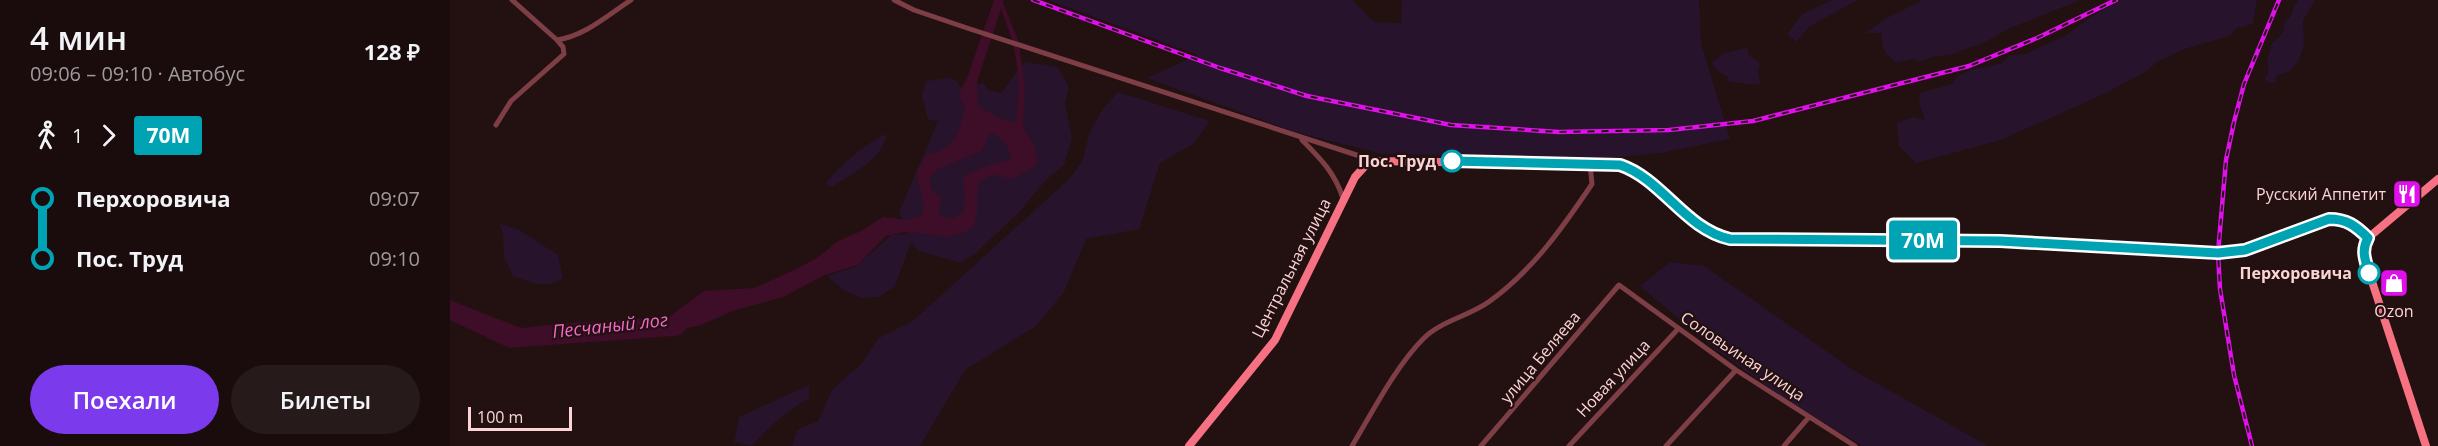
<!DOCTYPE html>
<html lang="ru">
<head>
<meta charset="utf-8">
<style>
  :root { --surface:#1a0c0c; --page:#271a1a; --text:#f1f3f6; --muted:#9f9b9d; --accent:#7c3aed }
  body { margin:0; font-family:"Open Sans",sans-serif; background:var(--page); color:var(--text); height:100vh; display:flex; flex-direction:column; font-size:22px; white-space:nowrap }
  * { box-sizing:border-box; margin:0 }
  p { font-size:20px; color:var(--muted) }
  .icon { flex:none; width:33px; height:33px; fill:none; stroke:currentColor; stroke-width:2; stroke-linecap:round; stroke-linejoin:round }
  .map { position:relative; flex:1; overflow:hidden }
  .panel { display:flex; flex-direction:column; background:var(--surface); width:450px }
  .panel>* { flex:none }
  .badge { padding:0 12px; border-radius:4px; font-size:21px; line-height:39px }
  .scale { position:absolute; left:18px; bottom:15px; width:104px; box-sizing:border-box; padding-left:6px; border:3px solid #fcd4d6; border-top:0; font-size:16px; line-height:21px; white-space:nowrap; color:#fcd4d6; -webkit-text-stroke:4px #231010; paint-order:stroke }
  .map>.badge { position:absolute; translate:-50% -50%; box-shadow:0 0 0 3px #fff }
  .legs { display:flex; align-items:center; gap:9px; height:66px; padding:0 30px; font-size:20px }
  .legs p { margin-inline-start:auto }
  .summary { display:flex; align-items:center; justify-content:space-between; height:102px; padding:0 30px }
  h1 { font-size:33px; font-weight:600; line-height:45px }
  .cta { display:flex; gap:12px; margin-top:auto; padding:12px 30px }
  .cta a { flex:1; height:69px; border-radius:36px; background:var(--accent); color:#fff; font-size:24px; font-weight:600; line-height:69px; text-align:center }
  .cta a+a { background:var(--page); color:var(--text) }
  ul { padding:0 30px; list-style:none }
  li { display:flex; align-items:center; gap:21px; height:60px; font-size:22px }
  li i { display:grid; place-items:center; width:9px; height:100%; margin:0 8px; background:currentColor }
  li i::after { content:''; width:15px; height:15px; margin:-8px; border:4px solid; border-radius:50%; background:var(--surface) }
  li p { margin-inline-start:auto }
  li:first-child i { background:linear-gradient(#0000 50%,currentColor 0) }
  li:last-child i { background:linear-gradient(currentColor 50%,#0000 0) }
  main { display:flex; flex:1; min-height:0 }
  .map>svg:first-child { display:block }
  .green { fill:#27132c }
  .water { fill:#3e0d27; fill-rule:evenodd }
  .lines { fill:none; stroke-linecap:round; stroke-linejoin:round }
  .street { stroke:#7e3e46; stroke-width:5 }
  .secondary { stroke:#f67283; stroke-width:8 }
  .rail-casing { stroke:#e010ec; stroke-width:4.5 }
  .rail { stroke:#231010; stroke-width:2; stroke-dasharray:7; stroke-linecap:butt }
  .line-1-casing { stroke:#fff; stroke-width:14 }
  .line-1 { stroke:#00a3b4; stroke-width:9 }
  .stop-1-dot { fill:#fff; stroke:#00a3b4; stroke-width:3 }
  .labels { text-anchor:middle; dominant-baseline:central; stroke-width:4.5; stroke-linejoin:round; paint-order:stroke }
  .stop-label { font-size:16px; font-weight:bold; fill:#fcd4d6; stroke:#231010; text-anchor:end }
  .poi-label { font-size:16px; fill:#fcd4d6; stroke:#231010; text-anchor:end }
  .street-label { font-size:16px; fill:#fcd4d6; stroke:#231010 }
  .water-label { font-size:18px; font-style:italic; fill:#f569ca; stroke:#231010 }
</style>
</head>
<body>
<main>
<section class="panel">
<div class="summary"><div><h1>4 мин</h1><p>09:06 – 09:10 · Автобус</p></div><b>128 ₽</b></div>
<div class="legs"><svg class="icon" aria-label="walk" viewBox="0 0 24 24"><circle cx="13" cy="4" r="2"/><path d="M13 8l-2 6 4 7M11 14l-3 7M7 12l3-4h3l4 4"/></svg>1<svg class="icon" aria-label="forward" viewBox="0 0 24 24"><path d="M9 5l7 7-7 7"/></svg><b class="badge" style="background:#00a3b4;color:#fff">70М</b></div>
<ul>
<li><i style="color:#00a3b4"></i><b>Перхоровича</b><p>09:07</p></li>
<li><i style="color:#00a3b4"></i><b>Пос. Труд</b><p>09:10</p></li>
</ul>
<div class="cta"><a>Поехали</a><a>Билеты</a></div>
</section>
<div class="map">
<svg width="1988" height="446" viewBox="0 0 1988 446">
  <rect width="100%" height="100%" fill="#231010"/>
  <path class="green" d="M598 0H902L924 22 951 23 952 0H1249L1251 43 1280 139 1211 153 1160 158 932 154 845 132 697 78 748 55Z
    M1382 0H1408L1360 26 1346 42 1337 34 1352 14Z
    M1472 0H1631L1558 29 1537 41 1503 54 1482 57 1469 62 1464 59 1446 63C1435 54 1431 47 1432 33H1415L1435 19Z
    M1671 0H1807L1803 24 1787 28 1779 36 1735 49 1707 62 1697 71 1654 94 1551 140 1466 163 1449 146 1447 123 1463 117 1475 120 1469 103 1470 93 1502 84 1508 76 1520 70 1552 63 1560 55 1575 54 1615 36 1642 16Z
    M1848 0H1865L1853 21 1854 45 1848 62 1838 72 1827 75 1825 83H1820L1814 79 1819 72 1817 60 1822 43 1833 33 1834 23 1842 14 1843 7Z
    M1298 48V55L1308 61 1310 65 1308 74 1311 85 1279 82 1277 76 1267 71 1262 63 1274 53Z
    M576 62 608 67 619 87 615 104 622 138 614 165 595 181 569 212 527 252 511 263 468 251 461 242 445 286 429 297 412 298 395 291 377 276 407 266 441 235 457 234 449 212 488 121 478 120 472 96 476 81 498 78 507 81 510 87 533 83 540 91 551 93C561 82 563 73 576 62Z
    M668 92 760 121 743 144 710 163 689 229 636 239 614 292 586 326 515 370 470 446H342L347 430 368 421 382 390 412 363 429 338 464 320 620 178 633 160 639 133 653 109Z
    M437 134C431 161 403 173 382 187L376 183C386 168 420 140 437 134Z
    M50 224 68 229 108 255 113 278C96 290 81 282 63 276L54 257 53 234Z
    M1220 262 1254 266 1405 371 1538 446H1412L1326 393 1265 349 1190 286Z
    M359 385V398C337 412 318 426 302 446L284 442 289 417Z"/>
  <path class="water" d="M544 0H554L553 3 569 42 575 90 573 127 585 148 587 161 584 167 563 179 543 175 530 181 527 194V213L524 226 519 230 500 237 457 232 436 236 408 265 375 275 333 297 283 311 251 325 237 328 231 335 224 336 59 348 0 320V300L71 328 116 323 219 317 254 291 304 288 344 270 367 258 388 241 411 231 433 217 458 220 471 216 474 207 466 172 477 155C507 147 509 134 515 106L508 96 517 78ZM551 9C568 52 571 76 566 123L548 117 528 106 527 82ZM540 133C552 136 560 147 560 160L539 165 513 176 515 197 513 213 503 218 493 217 489 212 491 198 481 189 479 179 488 169 532 151Z"/>
  <g class="lines">
    <path class="street" d="M62 0 107 40C135 36 158 15 181 0
      M444 0 464 10 517 28 925 161
      M46 125 61 101 114 54 113 47 107 40
      M852 140C870 158 886 174 893 199
      M902 446C922 413 946 366 973 339 990 321 1020 316 1040 301 1083 270 1113 227 1142 184L1140 164
      M1031 446 1169 285 1286 370 1405 446
      M1119 446 1228 329
      M1216 446 1286 370
      M1334 446 1359 417"/>
    <path class="secondary" d="M739 446 825 340 905 177 915 166 925 161 1170 165C1212 178 1235 229 1280 239L1550 241 1768 253 1795 250 1879 219C1897 219 1906 226 1918 238
      M1976 446 1913 254 1914 246 1918 238 1988 179"/>
    <g class="rail-casing">
      <path id="rail" d="M583 0 770 68 857 96 1001 125 1109 132 1219 130 1303 121 1519 66 1587 38 1666 0
        M1802 446 1784 375 1770 289 1768 253 1776 160 1784 122 1794 84 1829 0"/>
    </g>
    <use href="#rail" class="rail"/>
  </g>
  <g class="lines">
    <g class="line-1-casing">
      <path id="line-1" d="M1002 161 1170 165C1212 179 1235 229 1280 239L1550 241 1768 253 1795 250 1879 219C1897 219 1906 226 1918 238 1911 251 1915 259 1919 273"/>
    </g>
    <use href="#line-1" class="line-1"/>
  </g>
  <defs>
    <g id="restaurant-square" transform="scale(1.5)"><rect x="-9" y="-9" width="18" height="18" rx="4" fill="#e010ec" stroke="#231010"/><path d="M-5-6h1v4h1v-4h1v4h1v-4h1v5L-1.5 .5V6h-2V.5L-5-1ZM5-6V6H3V1.5H1.5Q1.5-4 5-6Z" fill="#fff"/></g>
    <g id="shop-square" transform="scale(1.5)"><rect x="-9" y="-9" width="18" height="18" rx="4" fill="#e010ec" stroke="#231010"/><path d="M-5-2.5h2.3a2.7 3.5 0 0 1 5.4 0H5L5.5 6h-11ZM-1.5-2.5h3a1.5 2.3 0 0 0-3 0Z" fill="#fff"/></g>
  </defs>
  <g fill-rule="evenodd">
    <use href="#restaurant-square" x="1957" y="194"/>
    <use href="#shop-square" x="1944" y="283"/>
  </g>
  <g class="stop-1-dot">
    <circle cx="1002" cy="161" r="10"/>
    <circle cx="1919" cy="273" r="10"/>
  </g>
  <g class="labels">
    <g class="stop-label">
      <text x="986" y="161">Пос. Труд</text>
      <text x="1902" y="273">Перхоровича</text>
    </g>
    <g class="poi-label">
      <text x="1936" y="194">Русский Аппетит</text>
      <text x="1944" y="311" text-anchor="middle">Ozon</text>
    </g>
    <g class="street-label">
      <text transform="translate(841 268) rotate(-63)">Центральная улица</text>
      <text transform="translate(1293 356) rotate(34)">Соловьиная улица</text>
      <text transform="translate(1090 357) rotate(-50)">улица Беляева</text>
      <text transform="translate(1163 378) rotate(-47)">Новая улица</text>
    </g>
    <g class="water-label">
      <text transform="translate(160 325) rotate(-6)">Песчаный лог</text>
    </g>
  </g>
</svg>
<div class="scale">100 m</div>
<b class="badge" style="left:1473px;top:240px;background:#00a3b4;color:#fff">70М</b>
</div>
</main>
</body>
</html>
